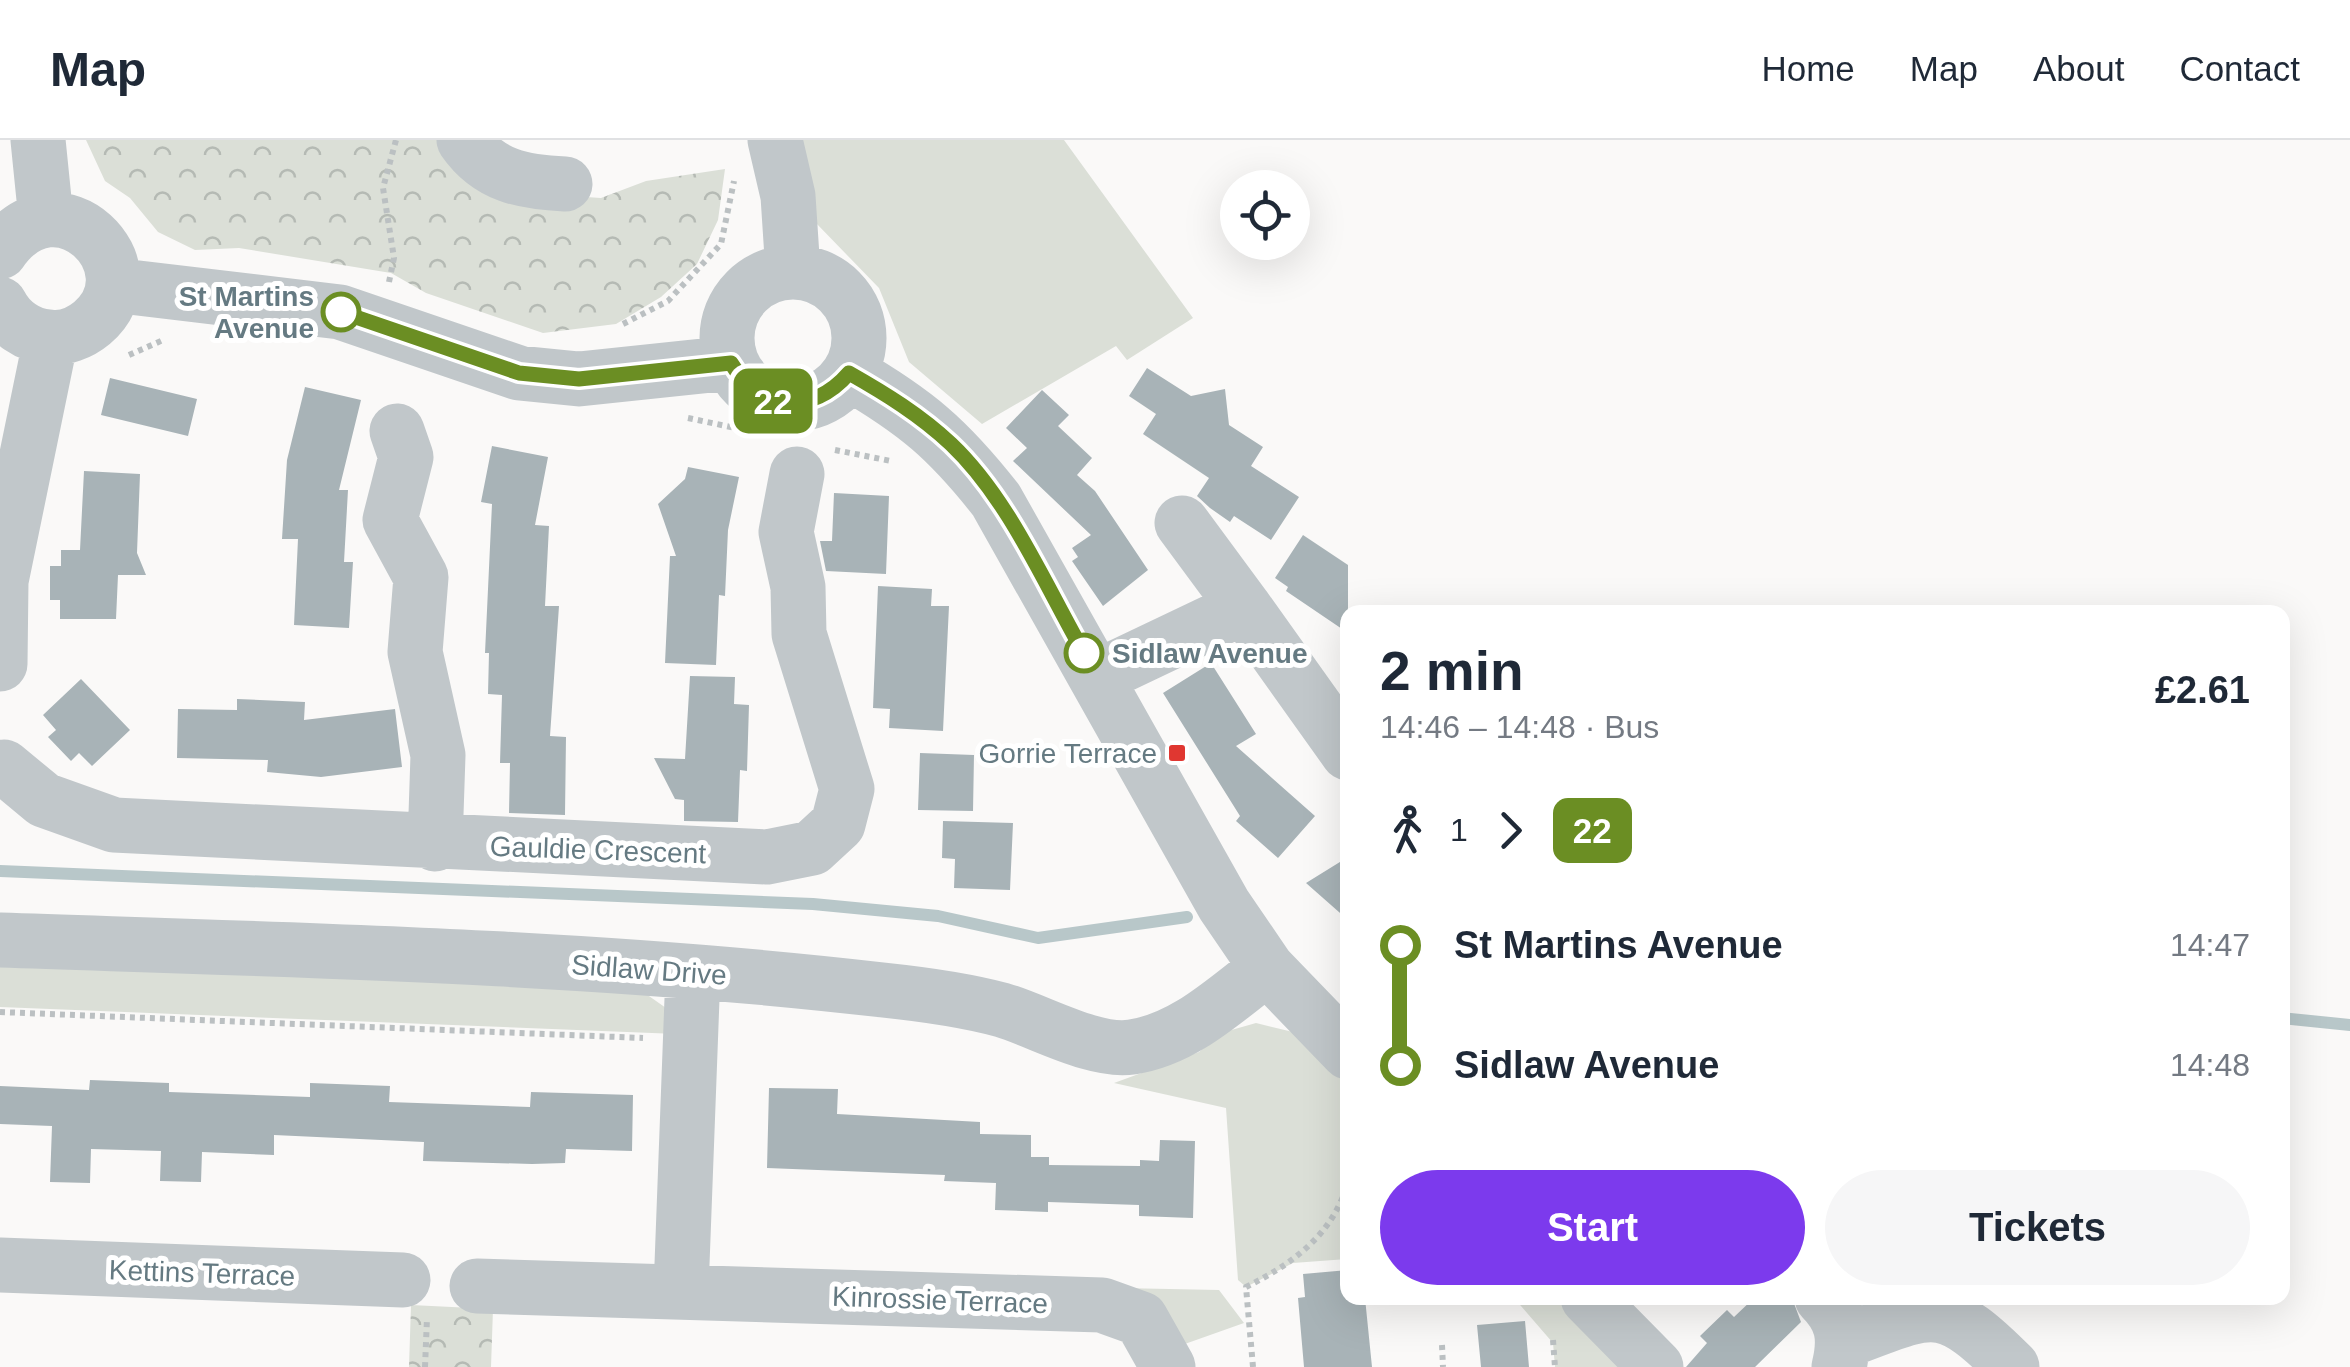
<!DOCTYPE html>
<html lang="en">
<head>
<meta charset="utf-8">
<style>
  :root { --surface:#fff; --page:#f6f6f7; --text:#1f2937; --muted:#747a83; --line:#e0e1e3; --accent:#7c3aed }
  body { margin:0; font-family:Arial,sans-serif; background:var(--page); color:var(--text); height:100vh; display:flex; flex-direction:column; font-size:38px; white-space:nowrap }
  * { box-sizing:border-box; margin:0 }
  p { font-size:32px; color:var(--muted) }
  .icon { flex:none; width:55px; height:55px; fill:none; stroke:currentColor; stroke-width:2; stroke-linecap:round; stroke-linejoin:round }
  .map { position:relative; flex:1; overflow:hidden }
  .side { position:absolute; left:1340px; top:465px; width:950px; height:700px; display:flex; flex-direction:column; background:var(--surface); border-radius:20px; box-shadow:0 10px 40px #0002 }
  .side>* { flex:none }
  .badge { padding:0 20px; border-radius:15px; font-size:35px; line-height:65px }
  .fabs { position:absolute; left:1220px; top:30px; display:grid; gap:20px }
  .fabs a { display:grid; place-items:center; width:90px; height:90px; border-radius:50%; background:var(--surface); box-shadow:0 10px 40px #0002; font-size:50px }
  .map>.badge { position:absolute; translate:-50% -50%; box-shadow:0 0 0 5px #fff }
  .legs { display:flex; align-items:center; gap:15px; height:110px; padding:0 40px; font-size:32px }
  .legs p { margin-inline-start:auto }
  .headline { display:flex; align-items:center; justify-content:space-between; height:170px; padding:0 40px }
  h1 { font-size:55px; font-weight:600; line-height:75px }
  .primary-button { display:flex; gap:20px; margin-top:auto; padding:20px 40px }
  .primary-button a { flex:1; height:115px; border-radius:60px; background:var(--accent); color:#fff; font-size:40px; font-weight:600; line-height:115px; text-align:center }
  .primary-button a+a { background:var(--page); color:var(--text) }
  ul { padding:0 40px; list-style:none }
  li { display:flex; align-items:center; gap:35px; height:120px; font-size:38px }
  li i { display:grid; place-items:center; width:15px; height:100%; margin:0 12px; background:currentColor }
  li i::after { content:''; width:25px; height:25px; margin:-12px; border:8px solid; border-radius:50%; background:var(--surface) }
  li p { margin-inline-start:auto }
  li:first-child i { background:linear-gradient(#0000 50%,currentColor 0) }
  li:last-child i { background:linear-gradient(currentColor 50%,#0000 0) }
  header { display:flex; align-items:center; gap:60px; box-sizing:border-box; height:140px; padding:0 50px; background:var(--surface); border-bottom:2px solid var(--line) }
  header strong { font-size:48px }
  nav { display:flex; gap:55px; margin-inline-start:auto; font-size:35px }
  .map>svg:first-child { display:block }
  .grass { fill:#dbdfd7 }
  .forest { fill:url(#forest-crowns) }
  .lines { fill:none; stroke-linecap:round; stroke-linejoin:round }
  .stream { stroke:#b8c7c9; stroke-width:12 }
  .building { fill:#a8b3b7 }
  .path { stroke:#bbc0c2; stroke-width:6; stroke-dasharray:5 5; stroke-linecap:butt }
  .minor { stroke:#c1c7ca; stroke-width:55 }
  .line-1-casing { stroke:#fff; stroke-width:22 }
  .line-1 { stroke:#6b8e23; stroke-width:15 }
  .stop-1-dot { fill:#fff; stroke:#6b8e23; stroke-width:5 }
  .poi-dot { fill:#e03731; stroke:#fff; stroke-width:4 }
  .labels { text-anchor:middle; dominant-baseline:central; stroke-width:10; stroke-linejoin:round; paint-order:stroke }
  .stop-label { font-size:28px; font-weight:bold; fill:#657a82; stroke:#fff; text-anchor:end }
  .poi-label { font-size:28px; fill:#657a82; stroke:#fff; text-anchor:end }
  .street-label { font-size:28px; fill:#657a82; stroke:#fff }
</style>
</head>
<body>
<header>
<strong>Map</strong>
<nav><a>Home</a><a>Map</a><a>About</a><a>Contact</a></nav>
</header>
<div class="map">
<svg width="2350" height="1227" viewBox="0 0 2350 1227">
  <defs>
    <pattern id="forest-crowns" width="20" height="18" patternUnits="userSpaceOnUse" patternTransform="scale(2.5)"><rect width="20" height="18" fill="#dbdfd7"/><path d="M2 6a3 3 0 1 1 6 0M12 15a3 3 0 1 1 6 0" fill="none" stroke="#b5bab4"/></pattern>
  </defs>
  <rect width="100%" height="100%" fill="#faf9f8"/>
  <path class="grass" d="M785 0H1064L1193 178 1127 220 1116 206 982 284 909 222 879 148 815 82Z
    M0 822 639 849 666 868 677 894 0 867Z
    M1256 883 1293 892 1347 944V1119L1293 1123 1246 1147 1238 1140 1226 968 1114 943 1199 912 1221 893Z
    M1120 1148 1219 1150 1244 1183 1182 1205Z
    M1514 1158H1558L1624 1227H1555L1553 1203Z"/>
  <path class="forest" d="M86 0H443L528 53 601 58 646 41 725 29 718 80 697 124 661 157 616 184 543 193 426 153 391 133 239 108 195 110 158 92 130 58 105 41Z
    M411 1165 493 1169 491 1227H409Z"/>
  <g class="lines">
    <path class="stream" d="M0 731 813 764 938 776 1038 798 1187 777
      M2282 878 2350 885"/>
  </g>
  <path class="building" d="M1147 228 1191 256 1225 249 1229 285 1263 307 1251 326 1299 357 1271 400 1234 376 1230 382 1210 368 1197 356 1209 338 1143 294 1156 274 1129 256Z
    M110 238 197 259 188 296 101 275Z
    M305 247 361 260 339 350H348L344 422H353L349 488 294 485 298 399H282L287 320Z
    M1042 250 1069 275 1058 286 1092 318 1077 335 1095 351 1148 430 1103 466 1072 421 1078 417 1072 408 1091 395 1013 321 1027 308 1006 288Z
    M492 306 548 317 535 385 549 386 545 466H559L550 596 566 597 565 675 509 673 510 623H500L502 555 488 554 489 513H485L492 364 481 362Z
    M688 327 739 337 728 390 725 456 719 455 716 525 665 523 670 416H676L658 364 685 339Z
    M84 331 140 334 137 413 146 435H118L116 479H60V460H50V426H61V410H80Z
    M834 353 889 356 886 434 826 431 820 401H832Z
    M1303 395 1348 425V493L1286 451 1288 447 1275 438Z
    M878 446 932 449 931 466H949L943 591 889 588 890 569 873 568Z
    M1211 523 1256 594 1236 606 1315 676 1278 718 1236 681 1240 676 1163 553Z
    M690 536 735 537 734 564 749 565 747 631 740 630 738 682 684 681V660L675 659 654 618 685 619Z
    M81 539 130 590 92 626 79 613 71 621 48 597 56 590 43 575Z
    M237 559 305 562 304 580 395 569 402 627 321 637 267 632 268 620 177 618 178 569 237 570Z
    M920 613 974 615 973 671 918 670Z
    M943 681 1013 683 1010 750 954 748 955 719 942 718Z
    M1348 717V780L1306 743Z
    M90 940 169 943V952L310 957V943L390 946 389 962 530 967 531 952 633 955 632 1011 566 1009 565 1023 532 1024 423 1021 424 1002 274 995V1015L202 1012 201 1042 160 1041 161 1011 91 1009 90 1043 50 1042 52 986 0 984V946L89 950Z
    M769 948 838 949 837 974 980 982V994L1031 995V1017H1049V1025L1140 1026V1020L1159 1021 1160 1000 1195 1001 1193 1078 1139 1076V1065L1048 1062V1072L995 1070 996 1043 944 1041 945 1035 767 1028Z
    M1348 1130V1158H1365L1372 1227H1304L1298 1158 1305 1157 1303 1134Z
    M1754 1158H1792L1801 1182 1755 1227H1686L1707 1203 1700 1196 1727 1170 1734 1177Z
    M1525 1181 1529 1227H1481L1477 1185Z"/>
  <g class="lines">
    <path class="path" d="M389 142 394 118 383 48 396 0
      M623 184 668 161 721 104 734 41
      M129 215 163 200
      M688 278 769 295
      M835 310 891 321
      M0 872 643 898
      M1553 1200 1555 1227
      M1442 1205 1443 1227
      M425 1227 427 1178
      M1253 1227 1246 1147C1292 1124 1333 1095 1348 1042"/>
    <path class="minor" d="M38 0 46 79
      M464 0C489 36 523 42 565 44
      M775 0 788 56 793 132
      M0 112C58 28 157 128 92 183 80 193 64 199 49 197 28 196 9 182 0 164
      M727 198a66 66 0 1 1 132 0a66 66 0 1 1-132 0Z
      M113 145 340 172 519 233 579 239 731 223
      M849 233C916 272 948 299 996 360L1224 765 1267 828 1348 912
      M397 291 406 317 390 380 421 437 415 512 438 615 435 704
      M1182 383 1244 467
      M0 524 1 441 51 198
      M1097 537 1244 467 1348 613
      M4 627 44 660 114 685 767 717 812 708 838 684 847 649 799 494 798 447 786 392 797 334
      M0 800C294 810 590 816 883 850 921 854 965 860 1002 870 1039 881 1094 913 1132 907 1185 899 1226 859 1267 828
      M0 1125 403 1140
      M477 1146 1102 1165 1141 1179 1168 1227
      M681 1151 693 832
      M1588 1158 1656 1227
      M1822 1158C1843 1179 1846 1198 1839 1227
      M1845 1201C1934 1168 1941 1156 2012 1227"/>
  </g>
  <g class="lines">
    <g class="line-1-casing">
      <path id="line-1" d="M341 172 519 233 579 239 731 223C760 271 812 276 849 233 886 254 920 275 951 304 1009 359 1045 445 1084 513"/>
    </g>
    <use href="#line-1" class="line-1"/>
  </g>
  <g class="stop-1-dot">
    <circle cx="341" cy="172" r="18"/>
    <circle cx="1084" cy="513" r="18"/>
  </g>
  <rect class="poi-dot" x="1167" y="603" width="20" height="20" rx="5"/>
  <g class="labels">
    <g class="stop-label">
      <text x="314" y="156">St Martins<tspan x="314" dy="32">Avenue</tspan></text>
      <text x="1112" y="513" text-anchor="start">Sidlaw Avenue</text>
    </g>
    <g class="poi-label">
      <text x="1157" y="613">Gorrie Terrace</text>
    </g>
    <g class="street-label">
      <text transform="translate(598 710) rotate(2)">Gauldie Crescent</text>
      <text transform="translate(649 830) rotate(4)">Sidlaw Drive</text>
      <text transform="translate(202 1133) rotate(2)">Kettins Terrace</text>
      <text transform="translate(940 1160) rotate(2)">Kinrossie Terrace</text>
    </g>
  </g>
</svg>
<div class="fabs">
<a><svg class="icon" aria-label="locate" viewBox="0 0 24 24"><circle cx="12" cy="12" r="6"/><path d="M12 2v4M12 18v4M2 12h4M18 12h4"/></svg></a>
</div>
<b class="badge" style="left:773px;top:261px;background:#6b8e23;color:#fff">22</b>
<section class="side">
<div class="headline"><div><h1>2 min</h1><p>14:46 – 14:48 · Bus</p></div><b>£2.61</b></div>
<div class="legs"><svg class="icon" aria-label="walk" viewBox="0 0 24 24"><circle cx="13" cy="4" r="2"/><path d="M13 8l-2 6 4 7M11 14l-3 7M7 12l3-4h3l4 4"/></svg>1<svg class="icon" aria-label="forward" viewBox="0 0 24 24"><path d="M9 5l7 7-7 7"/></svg><b class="badge" style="background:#6b8e23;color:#fff">22</b></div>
<ul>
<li><i style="color:#6b8e23"></i><b>St Martins Avenue</b><p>14:47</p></li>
<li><i style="color:#6b8e23"></i><b>Sidlaw Avenue</b><p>14:48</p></li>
</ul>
<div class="primary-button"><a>Start</a><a>Tickets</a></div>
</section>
</div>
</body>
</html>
